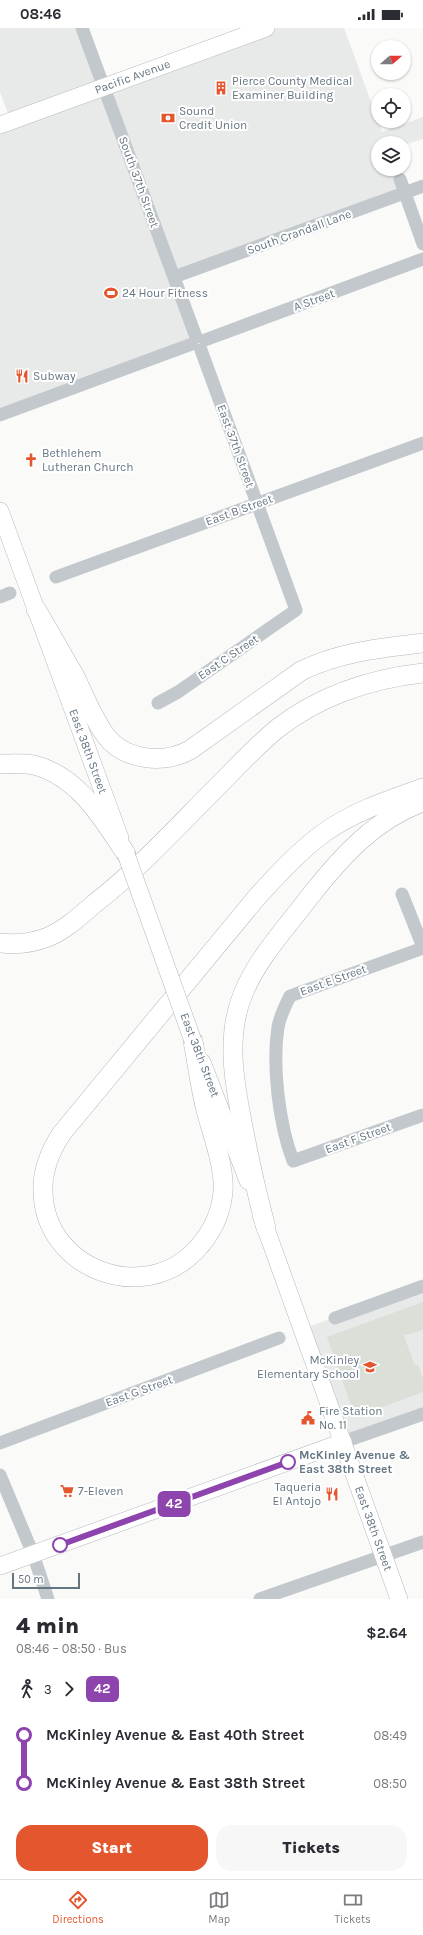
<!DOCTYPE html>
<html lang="en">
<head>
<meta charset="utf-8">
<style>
  :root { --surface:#fff; --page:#f7f7f7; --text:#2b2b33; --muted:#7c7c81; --line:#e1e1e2; --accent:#e4572e }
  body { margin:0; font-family:Karla,sans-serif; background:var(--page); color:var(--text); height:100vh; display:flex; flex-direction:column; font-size:15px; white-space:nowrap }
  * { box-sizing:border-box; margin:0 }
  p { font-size:13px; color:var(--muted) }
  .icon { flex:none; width:22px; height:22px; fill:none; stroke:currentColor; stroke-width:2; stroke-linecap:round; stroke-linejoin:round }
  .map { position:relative; height:1571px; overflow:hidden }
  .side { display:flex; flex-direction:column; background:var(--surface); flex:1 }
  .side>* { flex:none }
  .badge { padding:0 8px; border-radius:6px; font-size:14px; line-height:26px }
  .needle { width:26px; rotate:70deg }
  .tools { position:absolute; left:371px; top:12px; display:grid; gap:8px }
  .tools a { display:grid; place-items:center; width:40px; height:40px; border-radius:50%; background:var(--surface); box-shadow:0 1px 3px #0004; font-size:20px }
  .scale { position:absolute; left:12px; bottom:10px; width:68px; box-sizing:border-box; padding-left:4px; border:2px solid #657683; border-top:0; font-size:11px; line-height:14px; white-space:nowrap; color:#657683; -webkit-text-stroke:3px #fff; paint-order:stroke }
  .map>.badge { position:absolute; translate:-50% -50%; box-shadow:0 0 0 2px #fff }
  .legs { display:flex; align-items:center; gap:6px; height:44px; padding:0 16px; font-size:13px }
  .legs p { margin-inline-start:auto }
  .head { display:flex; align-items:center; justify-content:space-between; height:68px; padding:0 16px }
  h1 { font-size:22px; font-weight:800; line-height:30px }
  .cta { display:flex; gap:8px; margin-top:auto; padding:8px 16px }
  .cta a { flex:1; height:46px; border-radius:16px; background:var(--accent); color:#fff; font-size:16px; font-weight:800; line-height:46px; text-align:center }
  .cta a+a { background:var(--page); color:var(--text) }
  ul { padding:0 16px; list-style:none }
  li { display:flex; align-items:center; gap:14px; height:48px; font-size:15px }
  li i { display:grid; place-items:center; width:6px; height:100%; margin:0 5px; background:currentColor }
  li i::after { content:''; width:10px; height:10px; margin:-5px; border:3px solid; border-radius:50%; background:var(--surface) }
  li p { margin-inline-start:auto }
  li:first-child i { background:linear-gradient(#0000 50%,currentColor 0) }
  li:last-child i { background:linear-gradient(currentColor 50%,#0000 0) }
  .status { display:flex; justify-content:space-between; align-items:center; height:28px; padding:0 20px; background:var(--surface); direction:ltr }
  .status svg { height:11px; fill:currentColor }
  .menu { display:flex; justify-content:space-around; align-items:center; height:56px; border-top:1px solid var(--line); background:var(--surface); font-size:11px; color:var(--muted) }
  .menu a { display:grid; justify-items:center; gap:2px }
  .menu .selected { color:var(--accent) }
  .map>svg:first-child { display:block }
  .built { fill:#e8e9e9 }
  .green { fill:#dadfd7 }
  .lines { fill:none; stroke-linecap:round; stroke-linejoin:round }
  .major-casing { stroke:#b5babe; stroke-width:18 }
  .highway-casing { stroke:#b4b9bd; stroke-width:20 }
  .minor { stroke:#c3c8cc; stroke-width:13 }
  .major { stroke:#fff; stroke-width:17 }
  .highway { stroke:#fff; stroke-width:19 }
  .major-bridge-casing { stroke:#b5babe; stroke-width:18; stroke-linecap:butt }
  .major-bridge { stroke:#fff; stroke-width:17 }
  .line-1-casing { stroke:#fff; stroke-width:9 }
  .line-1 { stroke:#8e44ad; stroke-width:6 }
  .stop-1-dot { fill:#fff; stroke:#8e44ad; stroke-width:2 }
  .labels { text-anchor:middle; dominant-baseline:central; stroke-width:4; stroke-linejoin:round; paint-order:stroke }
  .street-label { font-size:12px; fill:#657683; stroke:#fff }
  .poi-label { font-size:12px; fill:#657683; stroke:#fff; text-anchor:start }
  .stop-label { font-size:12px; font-weight:bold; fill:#657683; stroke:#fff; text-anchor:start }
</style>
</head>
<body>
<div class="status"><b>08:46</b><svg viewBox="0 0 49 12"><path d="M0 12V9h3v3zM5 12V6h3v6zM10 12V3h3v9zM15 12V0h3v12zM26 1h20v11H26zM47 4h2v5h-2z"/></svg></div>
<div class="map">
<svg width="423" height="1571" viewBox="0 0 423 1571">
  <rect width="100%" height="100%" fill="#fafaf8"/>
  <path class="built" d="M0 0H82L104 58 266 0H344L382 104 423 89V111L404 117V115H378V141H396L405 165 174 249 198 314 0 387V97L11 93 0 64Z
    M423 1258V1386L343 1414 302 1301Z"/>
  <path class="green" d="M423 1274V1302L406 1307 404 1306V1308L415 1338 418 1337 423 1351V1364L355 1389 327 1309Z"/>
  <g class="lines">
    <g class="major-casing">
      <g id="major">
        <path id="s1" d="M0 97 266 0"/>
        <path id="s2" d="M0 483 120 810"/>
        <path d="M202 1034 248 1153"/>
        <path id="s3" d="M261 1187 399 1571"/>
        <path d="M0 1538 343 1414"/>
      </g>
    </g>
    <g class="highway-casing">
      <path id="highway" d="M36 581C48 602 61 624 73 645 84 666 92 689 106 708 125 733 164 736 190 722L301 643C339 624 381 620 423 615
        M0 736C11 736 23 735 34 737 78 748 103 791 126 826
        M0 915C16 917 33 915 48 909 65 902 80 888 94 876 139 841 177 799 217 759 237 739 256 718 278 700 321 667 370 651 423 645
        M193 1013C197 1034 200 1057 205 1078 211 1104 225 1137 223 1164 221 1187 212 1205 196 1222 143 1278 45 1241 43 1164 42 1142 50 1123 62 1105L257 869C278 846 300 822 325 804 355 783 389 772 423 760
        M266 1200C258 1170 251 1140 245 1109 236 1063 224 1012 243 966 258 929 287 899 311 867 342 828 375 791 423 774"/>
    </g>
    <path class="minor" d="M82 0 196 309
      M400 151 423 216
      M174 249 423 158
      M205 312 423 231
      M0 387 192 316
      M56 549 423 415
      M0 569 10 565
      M158 675 178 664 296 582 201 322
      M402 866 423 919
      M423 920 290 968C285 978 280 988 278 999 272 1038 279 1096 293 1133L423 1087
      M335 1290 423 1258
      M343 1414 423 1386
      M0 1415 279 1310
      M0 1447 33 1526 48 1571
      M260 1571 423 1514"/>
    <use href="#major" class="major"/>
    <use href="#highway" class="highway"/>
    <g class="major-bridge-casing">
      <path id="major-bridge" d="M126 826 193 1013"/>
    </g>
    <use href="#major-bridge" class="major-bridge"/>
  </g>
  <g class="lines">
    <g class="line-1-casing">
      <path id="line-1" d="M60 1517 288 1434"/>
    </g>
    <use href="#line-1" class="line-1"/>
  </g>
  <defs>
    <g id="building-bare" transform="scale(1.08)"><path d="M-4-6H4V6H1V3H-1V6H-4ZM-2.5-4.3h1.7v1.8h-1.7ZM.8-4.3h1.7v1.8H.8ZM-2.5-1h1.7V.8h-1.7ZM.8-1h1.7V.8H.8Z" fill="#e4572e" stroke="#fff" stroke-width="2.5" paint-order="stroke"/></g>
    <g id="bank-bare" transform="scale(1.08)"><path d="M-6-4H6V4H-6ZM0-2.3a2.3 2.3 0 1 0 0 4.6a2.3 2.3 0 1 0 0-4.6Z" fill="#e4572e" stroke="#fff" stroke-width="2.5" paint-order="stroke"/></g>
    <g id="stadium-bare" transform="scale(1.08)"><path d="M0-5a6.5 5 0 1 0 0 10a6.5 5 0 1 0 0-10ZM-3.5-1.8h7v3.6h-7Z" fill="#e4572e" stroke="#fff" stroke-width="2.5" paint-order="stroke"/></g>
    <g id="restaurant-bare" transform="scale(1.08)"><path d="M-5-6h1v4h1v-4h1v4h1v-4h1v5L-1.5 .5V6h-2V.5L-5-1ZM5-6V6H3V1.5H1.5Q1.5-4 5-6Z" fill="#e4572e" stroke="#fff" stroke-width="2.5" paint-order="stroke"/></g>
    <g id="church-bare" transform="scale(1.08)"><path d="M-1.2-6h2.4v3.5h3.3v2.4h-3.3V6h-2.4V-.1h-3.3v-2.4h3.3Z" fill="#e4572e" stroke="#fff" stroke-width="2.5" paint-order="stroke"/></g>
    <g id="school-bare" transform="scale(1.08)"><path d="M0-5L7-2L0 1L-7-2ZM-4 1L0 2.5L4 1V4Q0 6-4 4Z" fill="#e4572e" stroke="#fff" stroke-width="2.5" paint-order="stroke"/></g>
    <g id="civic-bare" transform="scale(1.08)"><path d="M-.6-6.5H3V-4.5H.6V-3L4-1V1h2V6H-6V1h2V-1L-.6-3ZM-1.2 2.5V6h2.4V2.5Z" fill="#e4572e" stroke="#fff" stroke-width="2.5" paint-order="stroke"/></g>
    <g id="supermarket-bare" transform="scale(1.08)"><path d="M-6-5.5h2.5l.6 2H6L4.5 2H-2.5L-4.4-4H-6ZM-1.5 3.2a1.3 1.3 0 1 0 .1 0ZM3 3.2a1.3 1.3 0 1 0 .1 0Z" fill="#e4572e" stroke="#fff" stroke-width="2.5" paint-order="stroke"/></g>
  </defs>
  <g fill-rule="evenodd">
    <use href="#building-bare" x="221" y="60"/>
    <use href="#bank-bare" x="168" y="90"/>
    <use href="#stadium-bare" x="111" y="265"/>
    <use href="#restaurant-bare" x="22" y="348"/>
    <use href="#church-bare" x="31" y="432"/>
    <use href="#school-bare" x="370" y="1339"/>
    <use href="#civic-bare" x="308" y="1390"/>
    <use href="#supermarket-bare" x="67" y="1463"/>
    <use href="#restaurant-bare" x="332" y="1466"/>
  </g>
  <g class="stop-1-dot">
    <circle cx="288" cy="1434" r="7"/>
    <circle cx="60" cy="1517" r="7"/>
  </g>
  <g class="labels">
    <g class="street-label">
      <text stroke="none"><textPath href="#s1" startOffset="141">Pacific Avenue</textPath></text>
      <text transform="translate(139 154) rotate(70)">South 37th Street</text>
      <text transform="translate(299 204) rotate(-20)">South Crandall Lane</text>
      <text transform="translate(314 272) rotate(-20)">A Street</text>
      <text transform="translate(236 418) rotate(70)">East 37th Street</text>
      <text transform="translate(239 482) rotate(-20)">East B Street</text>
      <text transform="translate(228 629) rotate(-34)">East C Street</text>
      <text stroke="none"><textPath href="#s2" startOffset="256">East 38th Street</textPath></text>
      <text transform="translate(333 952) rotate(-20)">East E Street</text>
      <text transform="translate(200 1027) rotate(69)">East 38th Street</text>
      <text transform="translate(358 1110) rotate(-20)">East F Street</text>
      <text transform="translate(139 1363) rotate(-20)">East G Street</text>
      <text stroke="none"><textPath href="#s3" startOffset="333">East 38th Street</textPath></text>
    </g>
    <g class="poi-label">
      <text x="232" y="53">Pierce County Medical<tspan x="232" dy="14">Examiner Building</tspan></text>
      <text x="179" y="83">Sound<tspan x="179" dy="14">Credit Union</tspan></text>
      <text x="122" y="265">24 Hour Fitness</text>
      <text x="33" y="348">Subway</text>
      <text x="42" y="425">Bethlehem<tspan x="42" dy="14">Lutheran Church</tspan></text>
      <text x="359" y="1332" text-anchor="end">McKinley<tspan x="359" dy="14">Elementary School</tspan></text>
      <text x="319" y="1383">Fire Station<tspan x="319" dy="14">No. 11</tspan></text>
      <text x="321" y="1459" text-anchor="end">Taqueria<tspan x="321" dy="14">El Antojo</tspan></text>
      <text x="78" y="1463">7-Eleven</text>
    </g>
    <g class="stop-label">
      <text x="299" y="1427">McKinley Avenue &amp;<tspan x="299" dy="14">East 38th Street</tspan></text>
    </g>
  </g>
</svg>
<div class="tools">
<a><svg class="needle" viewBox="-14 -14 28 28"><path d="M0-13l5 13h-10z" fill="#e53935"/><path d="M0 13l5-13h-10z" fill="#7c7c81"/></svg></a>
<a><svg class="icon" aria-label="locate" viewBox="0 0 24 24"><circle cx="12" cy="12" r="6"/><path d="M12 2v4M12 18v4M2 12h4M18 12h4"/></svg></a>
<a><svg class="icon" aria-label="layers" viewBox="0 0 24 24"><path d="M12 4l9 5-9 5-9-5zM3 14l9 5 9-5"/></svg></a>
</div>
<div class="scale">50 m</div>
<b class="badge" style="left:174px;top:1476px;background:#8e44ad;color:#fff">42</b>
</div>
<section class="side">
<div class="head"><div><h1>4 min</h1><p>08:46 – 08:50 · Bus</p></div><b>$2.64</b></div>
<div class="legs"><svg class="icon" aria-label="walk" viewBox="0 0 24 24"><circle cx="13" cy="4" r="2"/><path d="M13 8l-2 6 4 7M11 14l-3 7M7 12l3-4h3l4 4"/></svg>3<svg class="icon" aria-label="forward" viewBox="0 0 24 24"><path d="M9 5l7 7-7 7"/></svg><b class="badge" style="background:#8e44ad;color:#fff">42</b></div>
<ul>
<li><i style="color:#8e44ad"></i><b>McKinley Avenue &amp; East 40th Street</b><p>08:49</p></li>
<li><i style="color:#8e44ad"></i><b>McKinley Avenue &amp; East 38th Street</b><p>08:50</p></li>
</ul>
<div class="cta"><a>Start</a><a>Tickets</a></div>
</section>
<nav class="menu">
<a class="selected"><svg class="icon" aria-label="directions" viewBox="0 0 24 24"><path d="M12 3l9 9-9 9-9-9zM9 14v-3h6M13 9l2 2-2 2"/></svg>Directions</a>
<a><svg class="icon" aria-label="map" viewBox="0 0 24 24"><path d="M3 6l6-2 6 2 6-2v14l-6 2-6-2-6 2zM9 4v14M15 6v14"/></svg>Map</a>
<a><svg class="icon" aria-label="tickets" viewBox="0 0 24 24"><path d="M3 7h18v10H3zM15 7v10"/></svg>Tickets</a>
</nav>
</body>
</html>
